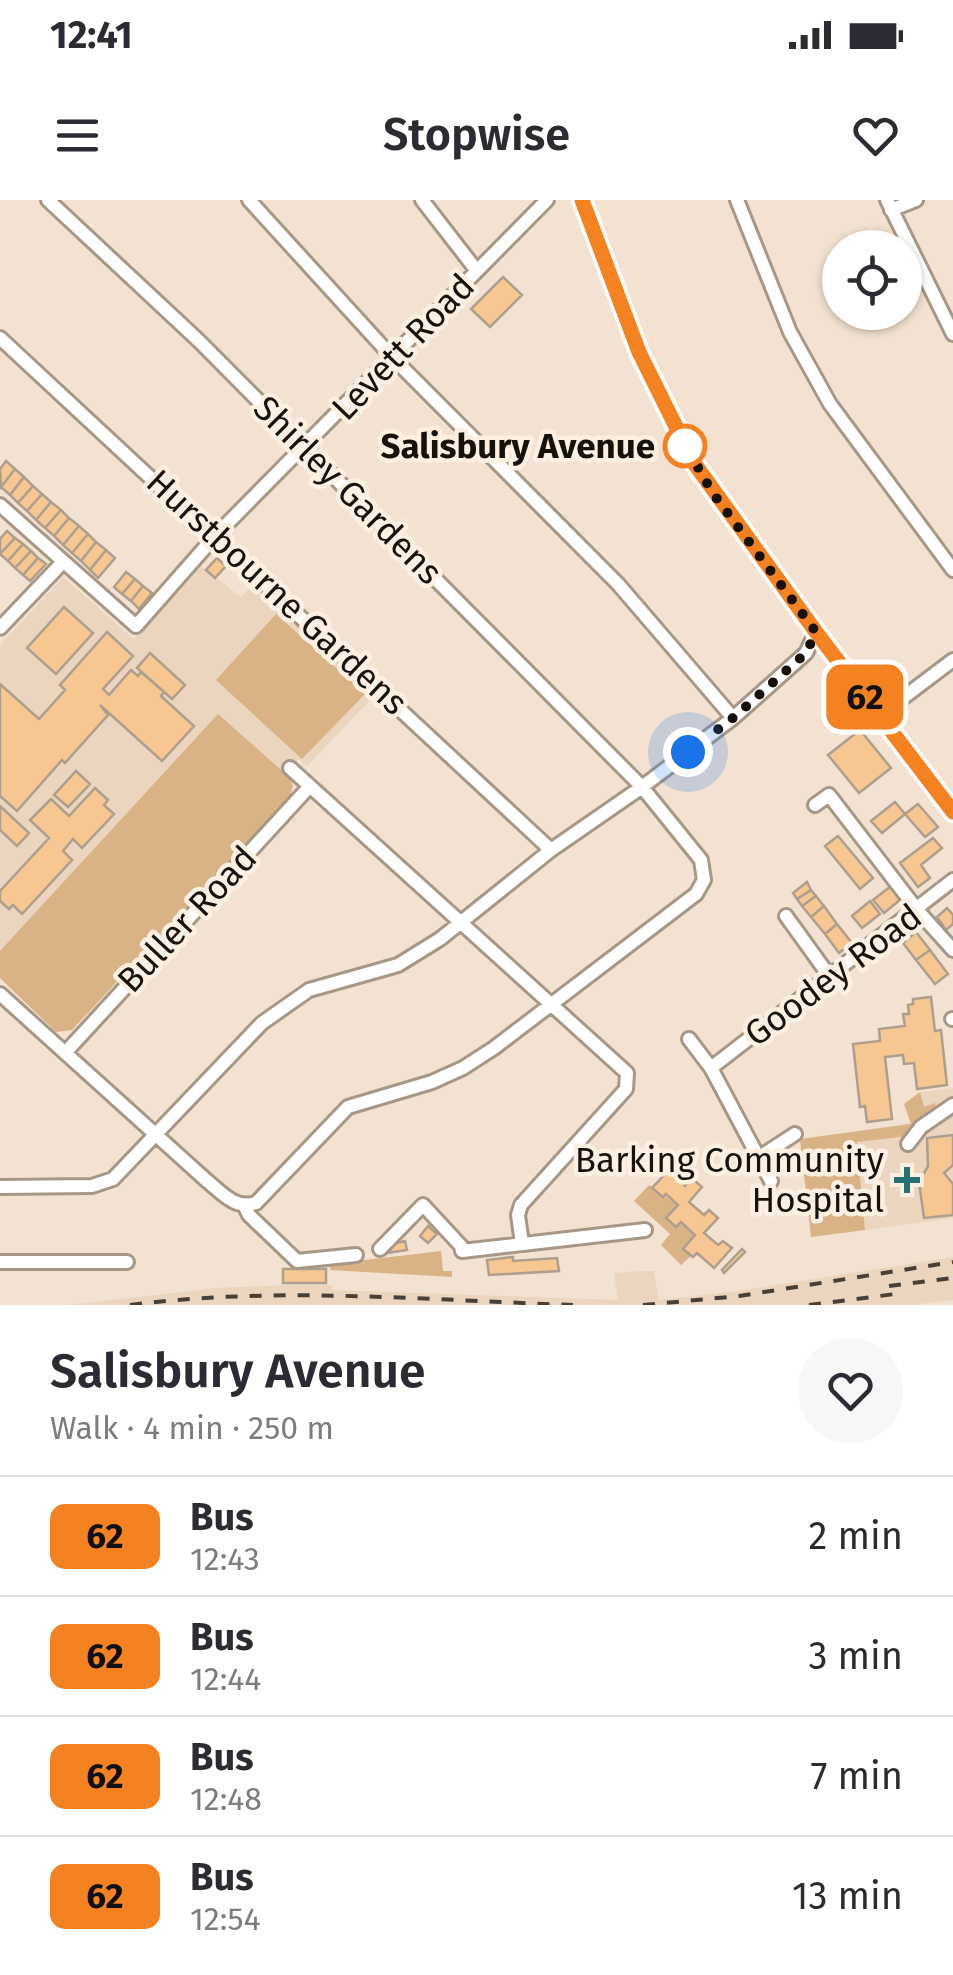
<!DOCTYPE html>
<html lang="en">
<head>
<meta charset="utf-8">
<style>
  :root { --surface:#fff; --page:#f7f7f7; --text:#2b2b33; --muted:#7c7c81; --line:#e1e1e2 }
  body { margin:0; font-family:"Fira Sans",sans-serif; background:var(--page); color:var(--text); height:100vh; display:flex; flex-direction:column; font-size:38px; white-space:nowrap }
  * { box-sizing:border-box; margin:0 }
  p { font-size:32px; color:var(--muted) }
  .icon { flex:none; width:55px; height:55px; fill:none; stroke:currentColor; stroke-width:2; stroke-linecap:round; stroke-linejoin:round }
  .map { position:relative; height:1105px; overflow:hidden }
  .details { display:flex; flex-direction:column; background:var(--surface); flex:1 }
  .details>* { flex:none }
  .badge { padding:0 20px; border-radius:15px; font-size:35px; line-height:65px }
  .tools { position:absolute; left:822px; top:30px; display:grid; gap:20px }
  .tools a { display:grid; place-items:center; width:100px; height:100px; border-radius:50%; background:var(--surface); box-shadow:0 2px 8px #0004; font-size:50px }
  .you { position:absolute; width:50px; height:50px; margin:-25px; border:8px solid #fff; border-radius:50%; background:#1a73e8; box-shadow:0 0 0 15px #1a73e833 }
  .map>.badge { position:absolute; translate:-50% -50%; box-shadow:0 0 0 5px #fff }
  .round { display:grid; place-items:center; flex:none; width:105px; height:105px; border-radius:52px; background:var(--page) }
  .head { display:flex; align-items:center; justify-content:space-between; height:170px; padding:0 50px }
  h1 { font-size:48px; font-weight:600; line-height:75px }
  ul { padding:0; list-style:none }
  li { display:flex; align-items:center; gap:30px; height:120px; padding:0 50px; border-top:2px solid var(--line) }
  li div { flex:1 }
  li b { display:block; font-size:38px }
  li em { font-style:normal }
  li .badge { min-width:110px; font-weight:700; text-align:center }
  .status { display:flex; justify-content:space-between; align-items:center; height:70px; padding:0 50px; background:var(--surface); direction:ltr }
  .status svg { height:28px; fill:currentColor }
  header { display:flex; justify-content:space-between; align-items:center; height:130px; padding:0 50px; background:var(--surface); font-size:45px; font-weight:600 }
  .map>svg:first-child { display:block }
  .built { fill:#ebd5be }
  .green { fill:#d9b286 }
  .building { fill:#f7c792; stroke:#ad9e8d; stroke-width:2.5 }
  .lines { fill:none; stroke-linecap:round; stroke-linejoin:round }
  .minor-casing { stroke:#a69786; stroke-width:18 }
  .minor { stroke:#fff; stroke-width:12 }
  .rail { stroke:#484037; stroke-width:4; stroke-dasharray:12 12; stroke-linecap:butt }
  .line-casing { stroke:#fff; stroke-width:22 }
  .line { stroke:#f58220; stroke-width:15 }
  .walk { stroke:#17110b; stroke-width:10; stroke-dasharray:0 18 }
  .stop-dot { fill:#fff; stroke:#f58220; stroke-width:5 }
  .poi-dot { fill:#267173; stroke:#fdf0e2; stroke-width:4 }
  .labels { text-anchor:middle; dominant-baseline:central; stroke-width:9; stroke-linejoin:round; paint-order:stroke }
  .street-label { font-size:35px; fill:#17110b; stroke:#fdf0e2 }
  .stop-label { font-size:35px; font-weight:bold; fill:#17110b; stroke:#fdf0e2; text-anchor:end }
  .poi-label { font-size:35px; fill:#17110b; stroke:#fdf0e2; text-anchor:end }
</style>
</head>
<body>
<div class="status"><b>12:41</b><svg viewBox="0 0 49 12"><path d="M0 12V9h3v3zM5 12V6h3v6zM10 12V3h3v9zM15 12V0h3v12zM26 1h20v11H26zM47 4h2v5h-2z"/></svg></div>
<header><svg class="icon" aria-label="menu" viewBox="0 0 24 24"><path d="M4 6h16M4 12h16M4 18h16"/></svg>Stopwise<svg class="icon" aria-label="heart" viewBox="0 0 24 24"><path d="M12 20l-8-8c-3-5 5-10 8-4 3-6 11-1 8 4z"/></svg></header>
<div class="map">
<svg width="953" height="1105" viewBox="0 0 953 1105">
  <rect width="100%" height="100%" fill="#f3e2d1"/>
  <path class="built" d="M200 365 241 397 255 384 378 492 307 566 298 559 286 573 293 586 290 596 72 830 56 832 0 778V445L63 377 134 439Z
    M953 888V1018L865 1030 857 931 911 923 904 904 920 892Z
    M953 1057V1100L912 1105H68L216 1088 288 1085H332V1090L618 1100 614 1073 641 1071H654L659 1100 738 1091Z"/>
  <path class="green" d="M276 414 365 494 302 559 216 480Z
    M218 514 289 577 293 586 290 596 72 830 56 832 0 778V751Z
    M920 892 924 907 936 903 935 908 913 927 905 940 900 937 857 942 865 1030 811 1037 800 939 911 924 904 904Z
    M649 985 678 1005 667 1019 676 1027 681 1022 695 1035 684 1048 691 1056 681 1065 661 1045 670 1034 634 1001Z
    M441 1051 443 1071H452V1077L330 1070 331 1064Z"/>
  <path class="building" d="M503 77 522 95 490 127 471 109Z
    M6 261 15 269 1 287 0 269Z
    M15 269 24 277 10 295 1 287Z
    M24 277 33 286 18 303 10 295Z
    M33 286 42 294 27 311 18 303Z
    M42 294 51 302 36 320 27 311Z
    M51 302 61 310 45 328 36 320Z
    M61 310 69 318 54 336 45 328Z
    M69 318 79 326 63 345 54 336Z
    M79 326 88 334 72 353 63 345Z
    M7 331 15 338 0 354V339Z
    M88 334 96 342 81 361 72 353Z
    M15 338 23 344 8 361 0 354Z
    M96 342 106 350 90 370 81 361Z
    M23 344 31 351 15 368 8 361Z
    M106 350 115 358 98 378 90 370Z
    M31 351 38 358 23 375 15 368Z
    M38 358 46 364 30 381 23 375Z
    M217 358 226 366 215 378 206 370Z
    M126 372 135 379 122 394 114 387Z
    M135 379 143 386 131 401 122 394Z
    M143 386 152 393 139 409 131 401Z
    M64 407 93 433 56 474 27 448Z
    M107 432 133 456 103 489 109 495 131 470 138 476 141 472 164 492 161 496 194 526 162 561 100 505 108 515 65 563 62 560 17 611 0 596V484L39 519 65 490 60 485Z
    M150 453 185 485 172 499 137 468Z
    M860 530 891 568 859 593 828 555Z
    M76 571 90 584 68 607 54 595Z
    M95 588 108 600 104 605 114 614 82 648 73 639 63 651 72 660 22 714 13 705 9 709 0 701V691L49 638 30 620 51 599 69 616Z
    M895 602 905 614 882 633 871 621Z
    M918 604 938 627 925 637 905 614Z
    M0 606 29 633 17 646 0 630Z
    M838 636 873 678 860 689 825 646Z
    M933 638 942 648 921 665 930 678 918 687 900 663Z
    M807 682 811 690 797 699 793 693Z
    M891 686 901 699 884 713 873 700Z
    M811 690 816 696 802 706 797 699Z
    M816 696 824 706 811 717 802 706Z
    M870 701 880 714 862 728 852 716Z
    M824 706 837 724 825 734 811 717Z
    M947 708 953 715V724L946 730 937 717Z
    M837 724 852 743 839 753 825 734Z
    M916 732 930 750 916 760 903 743Z
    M930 750 948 774 935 784 916 760Z
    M931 797 935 831 941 830 947 885 917 889 914 863 904 864 903 855 885 857 892 919 867 922 865 906 860 907 853 844 880 841 879 829 905 826 903 814H909L908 805 913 804V799Z
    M953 935V965L944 973 953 984V1015L924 1018 918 975H923L928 966 927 938Z
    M671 968 684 980 682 982 685 986 692 978 702 987 689 1002 704 1015 709 1010 718 1018 704 1033 718 1045 723 1041 732 1048 714 1068 697 1053 693 1057 683 1049 695 1035 681 1022 676 1027 666 1018 678 1005 666 994 663 997 652 988Z
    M428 1026 437 1034 428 1043 420 1036Z
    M405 1041 407 1050 387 1053 396 1043Z
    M742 1049 745 1052 724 1073 722 1070Z
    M513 1057V1061L557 1058 559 1071 489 1075 487 1060Z
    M283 1069H326V1083H283Z"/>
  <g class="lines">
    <g class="minor-casing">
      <path id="minor" d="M249 0 393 158 618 384 733 518
        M422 0 477 71
        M582 0 639 152 694 263 816 432 953 612
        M737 0 790 132 830 204 953 370
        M887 0 953 134
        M891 10 916 0
        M0 138 551 650
        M0 305 136 426 216 335 547 0
        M0 428 62 363
        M879 516 953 460
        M290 568 627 873 626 889 521 1005 518 1015 522 1044
        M815 605 829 595 918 711 953 750
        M786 716 830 777
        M0 794 206 980C222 993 235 1010 256 1003L348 907 432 882 463 868 494 848 696 694 704 680 701 660 642 587 199 141 48 0
        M952 819H953
        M689 839 711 868 771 981
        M65 853 310 586
        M711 868 953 680
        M908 944 921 927 953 905
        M758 958 795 934
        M0 987 92 986 113 979 262 823 309 790 398 765 440 739 551 650 642 587 733 518 806 453 816 432
        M245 1007 249 1015 297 1061 356 1055
        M380 1049 423 1005 461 1046 462 1051 645 1030
        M0 1062H127"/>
    </g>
    <use href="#minor" class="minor"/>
    <path class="rail" d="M889 1086 953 1078
      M130 1105C277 1086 425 1100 573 1105
      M643 1105 739 1096 953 1062
      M809 1105 903 1093"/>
  </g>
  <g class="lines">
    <g class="line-casing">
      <path id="line" d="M582 0 639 152 694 263 816 432 953 612"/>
    </g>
    <use href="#line" class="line"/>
    <path class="walk" d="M685 246 683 241 712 292 816 432 806 453 733 518 688 552"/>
  </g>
  <circle class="stop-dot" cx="685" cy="246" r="20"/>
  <path class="poi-dot" d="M902 965h10v10h10v10h-10v10h-10v-10h-10v-10h10z"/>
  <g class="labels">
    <g class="street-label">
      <text transform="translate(403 147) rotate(-46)">Levett Road</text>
      <text transform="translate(348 290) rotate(45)">Shirley Gardens</text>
      <text transform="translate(277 392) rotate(43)">Hurstbourne Gardens</text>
      <text transform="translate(187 719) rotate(-47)">Buller Road</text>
      <text transform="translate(833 775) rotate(-37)">Goodey Road</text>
    </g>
    <g class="stop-label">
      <text x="655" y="246">Salisbury Avenue</text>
    </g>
    <g class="poi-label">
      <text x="884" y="960">Barking Community<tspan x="884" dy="40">Hospital</tspan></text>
    </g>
  </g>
</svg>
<div class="tools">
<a><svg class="icon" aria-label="locate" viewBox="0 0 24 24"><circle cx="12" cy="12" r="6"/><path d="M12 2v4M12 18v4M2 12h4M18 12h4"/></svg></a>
</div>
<div class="you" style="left:688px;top:552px"></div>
<b class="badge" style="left:865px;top:497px;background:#f58220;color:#111">62</b>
</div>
<section class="details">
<div class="head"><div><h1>Salisbury Avenue</h1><p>Walk · 4 min · 250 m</p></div><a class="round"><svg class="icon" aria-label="heart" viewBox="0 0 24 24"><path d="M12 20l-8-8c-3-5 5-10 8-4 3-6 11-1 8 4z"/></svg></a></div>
<ul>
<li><span class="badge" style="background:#f58220;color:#111">62</span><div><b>Bus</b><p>12:43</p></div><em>2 min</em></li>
<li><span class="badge" style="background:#f58220;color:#111">62</span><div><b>Bus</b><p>12:44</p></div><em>3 min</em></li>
<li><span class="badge" style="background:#f58220;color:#111">62</span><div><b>Bus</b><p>12:48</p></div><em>7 min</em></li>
<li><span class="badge" style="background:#f58220;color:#111">62</span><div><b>Bus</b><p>12:54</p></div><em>13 min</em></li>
</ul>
</section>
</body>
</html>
